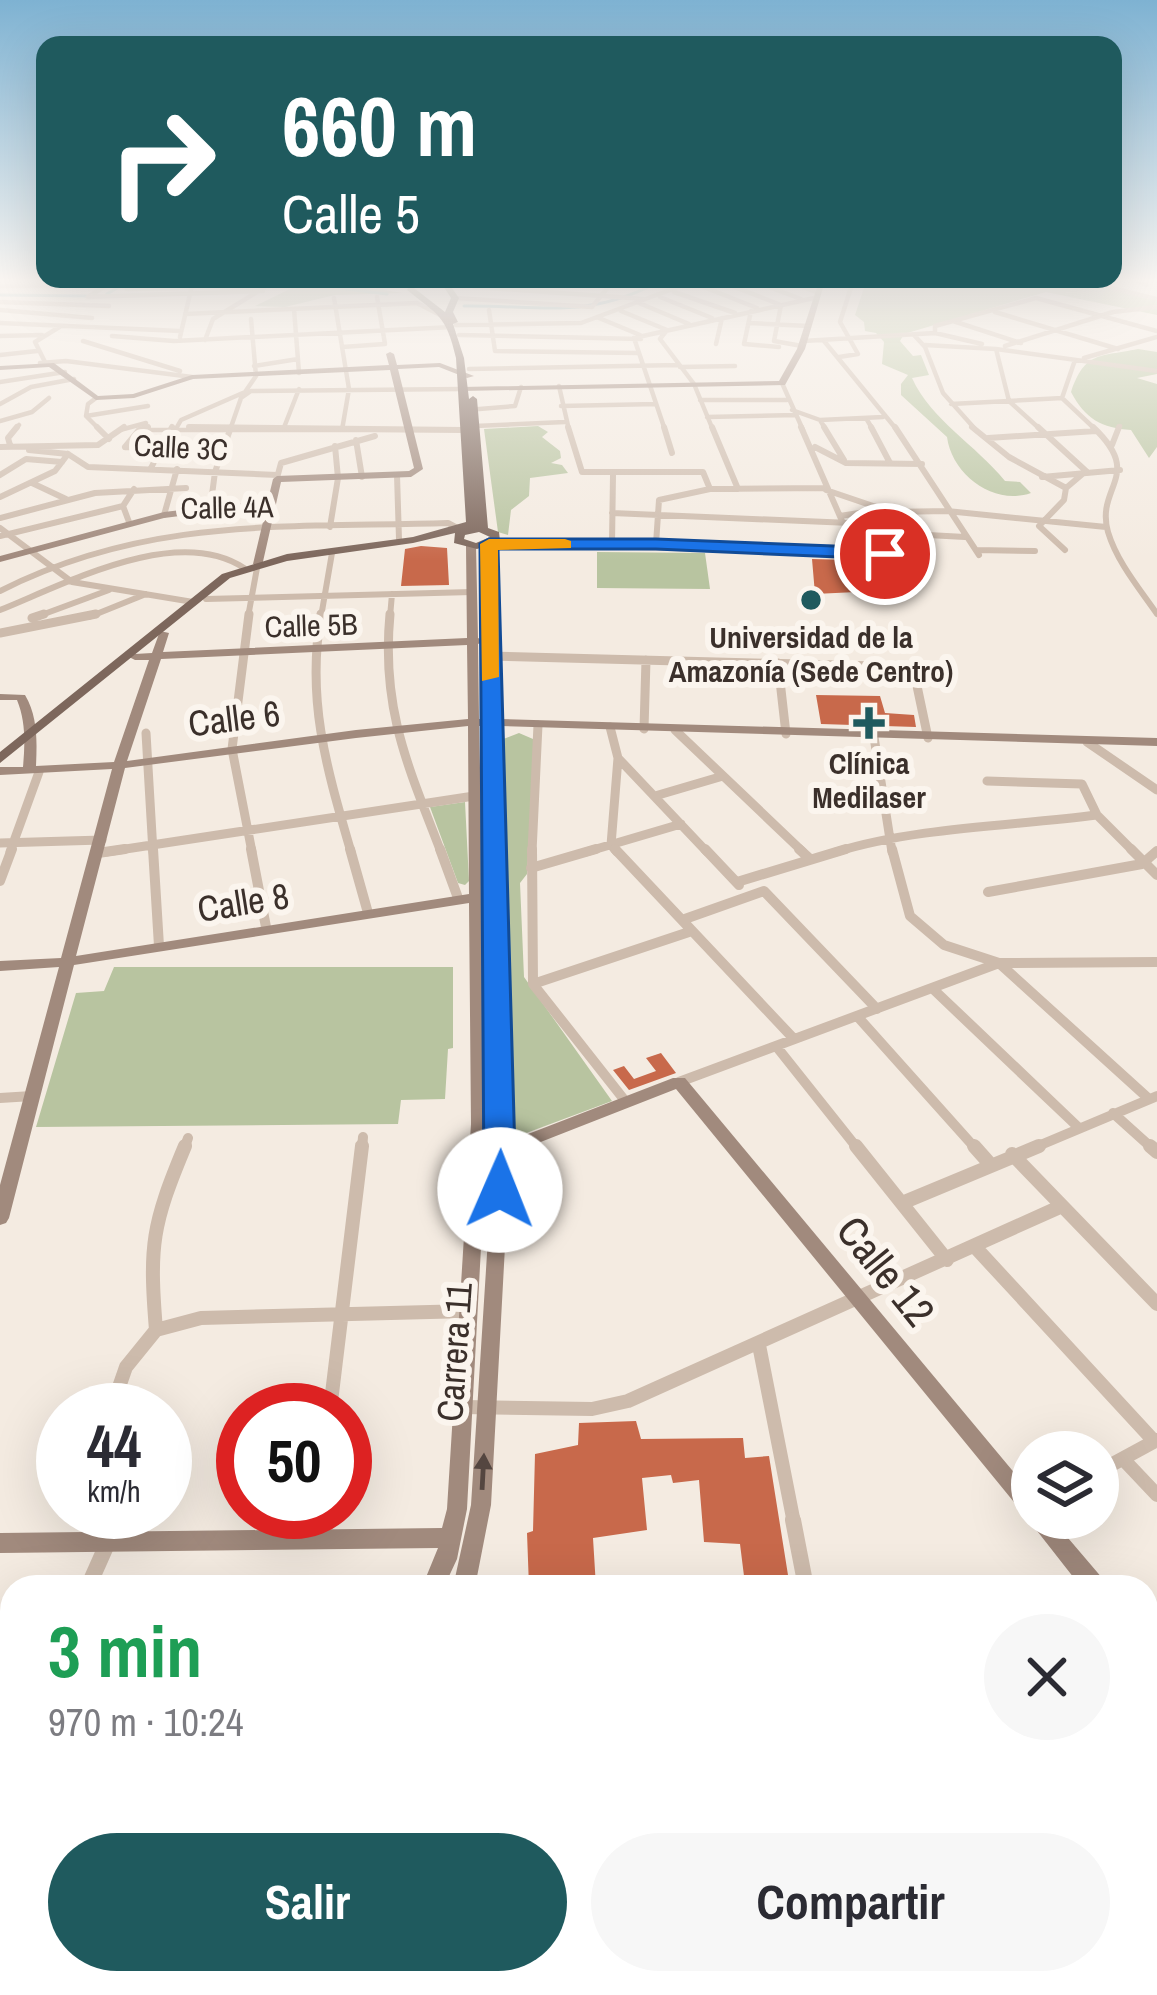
<!DOCTYPE html>
<html lang="es">
<meta charset="utf-8">
<style>
body{margin:0;font-family:"Archivo Narrow",sans-serif;background:#f7f7f7;color:#2b2b33;height:100vh;display:flex;flex-direction:column;font-size:45px;white-space:nowrap}
*{box-sizing:border-box;margin:0}
p{font-size:39px;color:#7c7c81}
.icon{flex:none;width:66px;height:66px;fill:none;stroke:currentColor;stroke-width:2;stroke-linecap:round;stroke-linejoin:round}
.map{position:relative;flex:1;overflow:hidden}
.details{position:absolute;left:0px;top:1575px;width:1158px;height:420px;display:flex;flex-direction:column;background:#fff;border-radius:36px 36px 0 0;box-shadow:0 12px 48px #0002}
.details>*{flex:none}
.banner{position:absolute;left:36px;top:36px;width:1086px;height:252px;border-radius:24px;box-shadow:0 12px 48px #0002;background:#1f5a5e;color:#fff;overflow:hidden}
.tools{position:absolute;left:1011px;top:1431px;display:grid;gap:24px}
.tools a{display:grid;place-items:center;width:108px;height:108px;border-radius:50%;background:#fff;box-shadow:0 12px 48px #0002;font-size:60px}
.speed{position:absolute;left:36px;top:1383px;display:flex;gap:24px;font-size:60px;font-weight:700;text-align:center}
.speed>*{display:grid;place-content:center;width:156px;height:156px;border-radius:50%;background:#fff;box-shadow:0 12px 48px #0002;line-height:1}
.speed small{font-size:30px;font-weight:400}
.speed .limit{border:18px solid #d22;background:#fff;color:#111}
.pin{position:absolute;display:grid;place-items:center;width:102px;height:102px;color:#fff;margin:-51px;border:6px solid #fff;border-radius:50%;box-shadow:0 3px 12px #0007}
.me{position:absolute;width:132px;margin:-66px;rotate:1deg;stroke-linejoin:round;filter:drop-shadow(0 0 9px #0008)}
.turn{display:flex;align-items:center;gap:42px;height:252px;padding:0 48px;font-size:54px}
.turn .icon{width:156px;height:156px;stroke-width:2.5}
.turn b{display:block;font-size:84px;line-height:102px}
.round{display:grid;place-items:center;flex:none;width:126px;height:126px;border-radius:63px;background:#f7f7f7}
.summary{display:flex;align-items:center;justify-content:space-between;height:204px;padding:0 48px}
h1{font-size:72px;font-weight:800;line-height:90px;color:#1e9e55}
.button{display:flex;gap:24px;margin-top:auto;padding:24px 48px}
.button a{flex:1;height:138px;border-radius:72px;background:#1f5a5e;color:#fff;font-size:48px;font-weight:800;line-height:138px;text-align:center}
.button a+a{background:#f7f7f7;color:#2b2b33}
.map>svg:first-child{display:block}
</style>
<div class="map">
<svg width="1157" height="1995" viewBox="0 0 1157 1995">
<rect width="100%" height="100%" fill="#f4ebe1"/>
<path fill="#b8c4a0" d="M321 281H364L355 286 403 293 335 295 285 307 255 306 292 288Z
M872 281H1077L1157 300V315L1046 292 904 334 900 341 913 356 921 355 929 375 912 378C931 420 976 445 1005 481L1020 482 1031 493C994 506 952 475 947 437L901 395V384L908 375 882 364 884 342 876 333 865 331 864 322 855 315 864 288Z
M1138 349 1157 352V374L1137 378 1157 384V447L1149 458 1131 430C1102 428 1085 419 1071 392 1085 351 1099 357 1138 349Z
M538 426 548 432 542 437 560 451 561 458 551 463 562 465 568 473 530 478 529 496 511 510 508 535 498 532 484 429Z
M597 552 705 553 710 589 597 588Z
M519 733 533 739 534 745 527 874 520 883 524 977 612 1101 513 1138 498 741Z
M465 802 469 881 465 885 458 883 430 807Z
M114 967H453V1048L448 1049 445 1099 401 1100 398 1124 36 1127 76 993 104 991Z"/>
<g fill="none" stroke-linecap="round" stroke-linejoin="round">
<path stroke="#7fb0b2" stroke-width="3" d="M352 281 339 288 387 294
M107 294 129 281
M0 295 90 296
M464 306C540 305 589 320 660 281"/>
</g>
<path fill="#c8694b" d="M421 546 447 548 449 585 401 586 405 549Z
M812 559 848 560 856 592 815 594Z
M816 695 880 696 885 713 914 715 916 727 821 724Z
M661 1053 676 1073 629 1090 613 1070 624 1066 634 1079 656 1071 646 1058Z
M636 1421 641 1439 743 1438 745 1458 769 1456 788 1575 744 1576 740 1544 704 1542 699 1480 673 1483 671 1475 642 1478 647 1530 593 1538 596 1587H529L527 1533 533 1531 535 1454 578 1445 579 1423Z"/>
<g fill="none" stroke-linecap="round" stroke-linejoin="round">
<path stroke="#cdbbac" stroke-width="4.5" d="M113 281 88 297 263 291
M479 281 475 287 644 299
M553 281 611 285
M719 281 781 305 774 341 802 346
M753 281 801 299
M787 281 816 292
M819 281 849 284
M1083 281 1157 299
M1137 281 1147 285
M691 282 757 308
M0 286 102 285
M378 288 403 285
M127 289 178 288
M674 292 735 313
M660 297 712 318
M334 298 349 389 342 430
M455 298 592 307 613 281
M0 302 109 306
M639 303 689 324
M294 309 299 373
M0 310 92 318
M489 310 495 351 638 353
M621 311 667 330 660 339 694 384 713 430
M751 311 744 344 779 347
M995 312 1118 349
M185 314 417 303 442 316
M599 318 640 335
M953 321 1021 343
M0 323 180 331
M749 323 809 326
M456 325 581 323 694 281
M935 333V326L1036 298 1157 331
M459 335 641 339
M914 335 925 347 943 393 976 430
M0 336 42 335
M112 336 174 341 452 327
M180 337 193 281
M205 340 213 319 275 281
M83 341 180 371
M803 341 935 333 982 344
M824 341 897 430
M716 344 722 318
M925 345 996 349 1157 371
M1005 346 1113 312 1157 307
M342 347 385 344 377 297
M996 349 1009 401 1041 430
M0 355 37 351
M839 357 858 354 840 322 853 281
M1084 358 1157 337
M1075 360 1062 398 1096 430
M45 362 35 342 61 326
M40 363 66 361 192 377
M254 366 298 359
M680 367 735 366
M469 369 678 365
M0 382 65 372
M782 383 803 430
M559 386 569 430
M96 398 88 404 86 416 100 430
M700 400H787
M0 404 31 387 74 379
M951 404 1062 398
M561 406 656 404
M467 410 515 406 521 387
M792 410 820 420 826 430
M86 416 148 406
M707 417 796 415
M866 418 873 430
M820 420 883 417
M0 421 32 412 49 398
M475 426 565 422
M177 427 181 420 245 392 256 376 251 319
M14 430 19 425
M120 430 146 423
M139 430H463
M230 430 241 398 251 391 462 389
M283 430 299 389
M665 430 634 338 814 298
M1118 430 1120 426"/>
<path stroke="#cdbbac" stroke-width="6" d="M97 427 109 439
M189 427 463 430
M568 427 582 472H703L710 489
M664 427 672 453
M712 427 738 489
M801 427 842 521
M824 427 844 460
M871 427 890 463
M895 427 979 555
M972 427 1009 457 1066 488
M1038 427 1086 471 1066 488 1064 500 1039 526 1065 550
M1093 427C1145 476 1095 486 1108 532 1117 562 1139 588 1157 614
M988 438 1096 431
M356 440 362 477
M10 445 8 438 17 427
M1112 445 1119 427
M0 447 98 445 124 427
M125 447 139 430 148 427
M125 447 187 450
M815 447 846 463 922 464
M29 450 68 454
M68 454 88 467 277 475
M151 468 172 427
M0 475 26 459 62 462
M397 475 399 539
M1042 477 1120 470
M277 478 281 463 375 436
M32 483 66 499
M826 490 891 512 947 511 1106 527
M0 497 55 471 68 454
M210 510 215 472 231 427
M612 513 874 524 891 520
M164 515 177 469
M840 516 865 512
M0 518 95 493 186 488
M129 522 123 506 134 489
M874 524 891 533 965 537
M330 527 338 478 335 446
M0 528 72 582 193 602
M0 536 123 506
M918 536 930 550
M491 543 885 554
M612 544 613 475
M656 544 659 500 710 489 826 488
M976 550 1035 551
M0 591C148 516 287 528 448 523L463 531
M206 599 472 592
M0 610C67 583 177 524 244 568
M36 617 109 590
M89 617 146 594
M248 617 257 568
M321 617 332 553
M390 617 392 594"/>
<path stroke="#cdbbac" stroke-width="9" d="M249 614 232 749 252 852
M321 614C306 701 327 769 351 852
M390 614C381 709 408 766 441 852
M32 618 44 614
M0 633 96 614
M488 656 913 667 928 738
M778 663 786 734
M610 727 618 758 611 845 617 852
M644 729 646 660
M675 730 803 852
M146 733 153 852
M874 737 892 852
M1087 742 1157 790
M618 758 707 852
M987 781 1082 784 1097 815 1134 852
M655 796 723 776
M0 843 102 840
M10 852 39 772
M106 852 474 796
M532 852 538 725
M586 852 681 824
M836 852C917 827 1012 826 1097 815"/>
<path stroke="#cdbbac" stroke-width="10" d="M153 849 159 946
M251 849 266 927
M350 849 368 913
M440 849 458 898
M532 849 533 984 626 1102
M615 849 794 1039
M705 849 739 885
M799 849 810 859
M892 849 910 916 944 945 999 963 1149 1099
M1131 849 1157 875
M98 853 125 849
M531 868 596 849
M0 881 12 849
M737 882 846 849
M988 892 1142 864 1157 851
M682 920 764 891 877 1009
M533 984 692 931
M932 988 1078 1127
M857 1016 976 1149
M776 1046 858 1149
M679 1082 999 963 1157 962
M0 1098 32 1096
M1113 1113 1153 1149
M184 1149 188 1138
M362 1149 363 1137
M1031 1149 1157 1096"/>
<path stroke="#cdbbac" stroke-width="14" d="M856 1146 947 1260
M974 1146 990 1164
M1150 1146 1157 1152
M1012 1154 1157 1304
M902 1203 1039 1146
M976 1248 1154 1441
M156 1330 201 1318 469 1311
M759 1345 794 1523
M463 1407 592 1409 628 1401 1062 1206
M111 1410 126 1367 156 1330C149 1245 152 1225 185 1146
M330 1410 362 1146
M1123 1459 1157 1495
M1098 1472 1157 1440
M108 1512V1523
M317 1523 318 1512"/>
<path stroke="#cdbbac" stroke-width="16" d="M793 1520 806 1587
M315 1540 317 1520
M88 1587 108 1542V1520
M0 1771 12 1752
M1146 1796 1157 1792"/>
<path fill="#a18a7d" fill-rule="evenodd" d="M819 281H825L805 349 785 385 462 391 458 389 462 387 779 381 797 349Z
M390 352 394 354 397 365 440 363 474 376 467 378 439 367 398 369 423 469 411 477 281 482 262 566 253 564 267 505 164 518 0 562V556L164 512 268 500 273 479 277 476 409 471 414 468 390 370 193 379 134 398 96 400 49 367 0 370V366L54 363 98 396 133 394 192 375 389 365 386 354Z
M489 541 494 544 499 719 1157 738V746L499 726 510 1141 673 1078H685L1032 1494V1518H1051L1103 1579 1106 1587H1081L1027 1518 676 1089 510 1154 491 1505 475 1587H453L471 1505 493 1160 488 1158 486 1154 467 1509 457 1559 444 1587H422L438 1548 0 1553V1533L442 1528 447 1509 471 1124 469 903 74 965 9 1218 6 1223 0 1225V1185L59 967 0 971V961L61 958 112 769 0 775V767H23C25 744 26 722 17 700H0V694L25 695C38 717 37 741 36 766L114 762 149 660H135L129 657 135 654 152 653 160 631 169 633 163 652 467 638 466 546 471 543 476 546 478 638 485 641 478 644 479 719H487L484 544ZM467 645 468 719 356 730 127 761 161 659ZM468 726 469 894 76 956 125 768 356 738ZM479 726H487L490 894 483 892ZM490 898 494 1147 486 1154 483 900Z
M1146 1639 1157 1645V1674L1146 1668Z
M0 1718 12 1723V1747L0 1742Z
M254 1983H280L275 1995H249Z"/>
<path fill="#7d675c" fill-rule="evenodd" d="M412 281H419L414 288 445 312 451 298 440 281H447L459 298 453 312 458 322 453 324 464 358 469 399 473 396 477 399 488 528 499 532 500 541 477 549 454 543 455 533 413 543 287 561 230 578 0 763V752L222 574 287 554 413 537 466 522 456 358C446 315 439 316 407 290ZM479 532 490 537 476 543 464 539 465 535Z"/>
</g>
<defs><path id="oneway-solid" d="M-6-.8H1V-3.2L6.5 0L1 3.2V.8H-6Z" transform="scale(3)"/></defs>
<use fill="#544640" href="#oneway-solid" transform="translate(483 1472) rotate(-87)"/>
<linearGradient id="sky" x2="0" y2="1"><stop stop-color="#7eb2d2"/><stop offset="0.5" stop-color="#faf6f2"/><stop offset="1" stop-color="#faf6f2" stop-opacity="0"/></linearGradient>
<rect width="1157" height="561" fill="url(#sky)"/>
<path fill="#1a73e8" stroke="#114b97" stroke-width="3" d="M656 539 885 548 894 554 885 559 656 549H498L516 1190 511 1199H489L484 1190 480 544 489 539Z"/>
<path fill="#f59e0b" d="M565 539 571 541V548L498 550 499 677 482 681 480 544 489 539Z"/>
<g fill="#1f5a5e" stroke="#fbf5ee" stroke-width="4.5">
<circle cx="811" cy="600" r="12"/>
<path d="M863 705h12v12h12v12h-12v12h-12v-12h-12v-12h12z"/>
</g>
<g text-anchor="middle" dominant-baseline="central" stroke-width="12" stroke-linejoin="round" paint-order="stroke">
<g font-size="30" fill="#3b302b" stroke="#fbf5ee">
<text transform="translate(181 447) rotate(3)">Calle 3C</text>
<text transform="translate(227 507) rotate(-1)">Calle 4A</text>
<text transform="translate(311 625) rotate(-2)">Calle 5B</text>
</g>
<g font-size="30" font-weight="bold" fill="#3b302b" stroke="#fbf5ee">
<text x="811" y="637">Universidad de la<tspan x="811" dy="34">Amazonía (Sede Centro)</tspan></text>
<text x="869" y="763">Clínica<tspan x="869" dy="34">Medilaser</tspan></text>
</g>
<g font-size="36" fill="#3b302b" stroke="#fbf5ee">
<text transform="translate(234 718) rotate(-7)">Calle 6</text>
<text transform="translate(243 902) rotate(-9)">Calle 8</text>
<text transform="translate(454 1352) rotate(-86)">Carrera 11</text>
</g>
<g font-size="42" fill="#3b302b" stroke="#fbf5ee">
<text transform="translate(886 1271) rotate(51)">Calle 12</text>
</g>
</g>
</svg>
<div class="tools">
<a><svg class="icon" aria-label="layers" viewBox="0 0 24 24"><path d="M12 4l9 5-9 5-9-5zM3 14l9 5 9-5"/></svg></a>
</div>
<div class="speed"><div>44<small>km/h</small></div><div class="limit">50</div></div>
<div class="pin" style="left:885px;top:554px;background:#d93025"><svg class="icon" aria-label="arrive" viewBox="0 0 24 24"><path d="M6 21V4h12l-3 4 3 4H6"/></svg></div>
<svg class="me" style="left:500px;top:1190px" viewBox="-20 -20 40 40"><circle r="19" fill="#fff"/><path d="M0-13L10 11 0 6-10 11z" fill="#1a73e8"/></svg>
<div class="banner">
<div class="turn"><svg class="icon" aria-label="right" viewBox="0 0 24 24"><path d="M7 20v-9h11M14 6l5 5-5 5"/></svg><div><b>660 m</b>Calle 5</div></div>
</div>
<section class="details">
<div class="summary"><div><h1>3 min</h1><p>970 m · 10:24</p></div><a class="round"><svg class="icon" aria-label="close" viewBox="0 0 24 24"><path d="M6 6l12 12M18 6L6 18"/></svg></a></div>
<div class="button"><a>Salir</a><a>Compartir</a></div>
</section>
</div>
